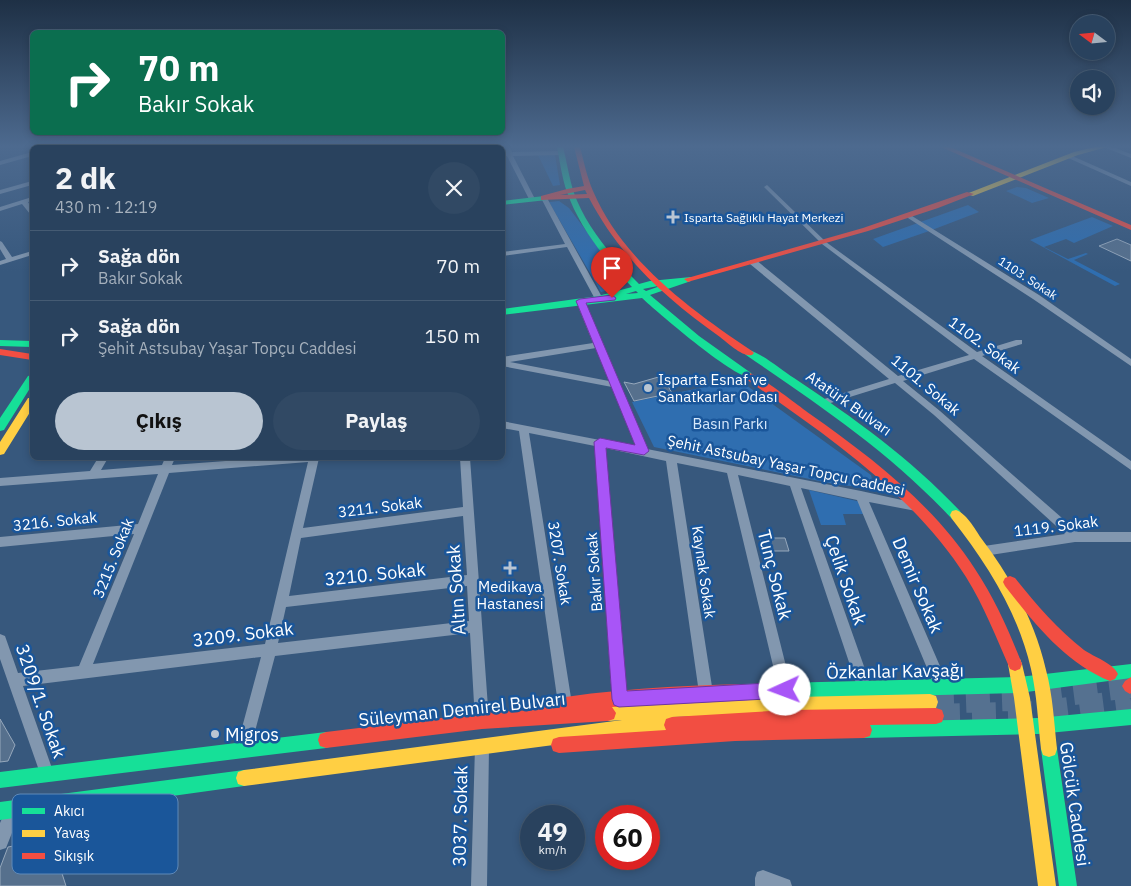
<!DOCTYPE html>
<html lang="tr">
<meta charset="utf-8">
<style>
body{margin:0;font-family:"IBM Plex Sans",sans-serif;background:#314964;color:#f1f3f6;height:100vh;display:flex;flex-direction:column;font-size:19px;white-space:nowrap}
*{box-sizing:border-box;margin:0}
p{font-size:16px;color:#a5b0bc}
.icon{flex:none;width:28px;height:28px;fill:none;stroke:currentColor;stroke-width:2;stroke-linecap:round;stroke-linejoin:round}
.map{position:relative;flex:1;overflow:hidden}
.sheet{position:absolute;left:30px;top:145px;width:475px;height:315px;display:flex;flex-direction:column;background:#29425e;border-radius:8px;box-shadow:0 2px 8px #0003,0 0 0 1px #455b73}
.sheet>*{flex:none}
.banner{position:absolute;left:30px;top:30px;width:475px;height:105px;border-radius:8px;box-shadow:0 2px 8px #0003,0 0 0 1px #455b73;background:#0b6e4f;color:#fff;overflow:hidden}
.needle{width:32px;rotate:286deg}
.controls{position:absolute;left:1070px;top:15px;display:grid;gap:10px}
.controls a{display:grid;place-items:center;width:45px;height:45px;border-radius:50%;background:#29425e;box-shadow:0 2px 8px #0003,0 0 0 1px #455b73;font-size:25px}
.speed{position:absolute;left:520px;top:805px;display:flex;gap:10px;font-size:25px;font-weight:700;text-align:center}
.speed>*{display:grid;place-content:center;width:65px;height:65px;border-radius:50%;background:#29425e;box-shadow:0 2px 8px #0003,0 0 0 1px #455b73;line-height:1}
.speed small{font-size:12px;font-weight:400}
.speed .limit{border:8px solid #d22;background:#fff;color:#111}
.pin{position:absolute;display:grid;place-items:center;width:42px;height:42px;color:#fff;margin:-51px -21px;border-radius:50% 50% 50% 0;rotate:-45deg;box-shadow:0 0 5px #0007}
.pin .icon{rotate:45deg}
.me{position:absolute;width:55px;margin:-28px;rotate:268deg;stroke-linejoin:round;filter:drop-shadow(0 0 4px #0008)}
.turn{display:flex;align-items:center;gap:18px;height:105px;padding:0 25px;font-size:22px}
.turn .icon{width:65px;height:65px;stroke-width:2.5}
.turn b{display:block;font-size:35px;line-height:42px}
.round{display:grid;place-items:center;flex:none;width:52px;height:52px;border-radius:26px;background:#314964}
.headline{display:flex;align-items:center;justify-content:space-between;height:85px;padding:0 25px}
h1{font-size:30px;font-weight:800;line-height:38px}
.action{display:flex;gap:10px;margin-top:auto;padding:10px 25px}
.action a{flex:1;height:58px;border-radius:30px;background:#b9c5d2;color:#111;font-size:20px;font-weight:800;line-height:58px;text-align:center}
.action a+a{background:#314964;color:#f1f3f6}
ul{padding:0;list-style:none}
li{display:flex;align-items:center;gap:15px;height:70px;padding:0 25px;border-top:1px solid #455b73}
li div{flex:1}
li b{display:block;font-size:19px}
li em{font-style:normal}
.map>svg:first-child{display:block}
</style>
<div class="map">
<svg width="1131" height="886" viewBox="0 0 1131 886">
<rect width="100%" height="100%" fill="#37587d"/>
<path fill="#2f6eb0" d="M538 155H555L560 185 553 186Z
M1017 187 1026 188 1049 198 1032 203 1006 191Z
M559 201 569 208 625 282 623 287 601 292 549 202Z
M968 205 979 212 932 230 883 247 873 239Z
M1092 217 1113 226 1074 243 1066 239 1044 247 1068 259 1086 253 1088 254 1074 260 1120 284 1115 286 1030 240Z
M739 380 871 475 872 479C861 489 848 486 834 484L654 447 632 402Z
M809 490 861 502 866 514H843L846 525H821Z"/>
<path fill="#56708d" stroke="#96a8bc" d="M1117 239 1131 245V261L1099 246Z
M662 376 672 393 634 401 624 382 634 384Z
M760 538H785L789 551H764Z
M0 719 15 745 8 761 0 762Z
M51 839 66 886H0V868L8 847Z"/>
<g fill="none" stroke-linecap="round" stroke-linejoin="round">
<path stroke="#557190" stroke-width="24" stroke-dasharray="24 12" stroke-linecap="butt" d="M930 702 1036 698 1130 686
M936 716 1039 713 1131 701"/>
<path fill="#8297af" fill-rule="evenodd" d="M39 147H45V148H39Z
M113 147H127L113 148Z
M241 147H247V148H241Z
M308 147H314V148H308Z
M367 147H373V148H367Z
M430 147H436V148H430Z
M506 147H510L512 152 561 151 564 153 561 155 513 156 535 199 534 200 529 199 507 156H502V152H506Z
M1104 147H1112L1131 154V158Z
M32 152V156L0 165V161Z
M1066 155H1070L1131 182V186L1066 157Z
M32 181V185L0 194V190Z
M767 185 826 242 977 352 1016 340H1022V344L982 356 1131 461V470L974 359 903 381 940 411 1078 532H1131V542H1075L984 556 980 554 978 551 980 548 984 546 1065 534 934 415 895 383 824 405 821 404 819 402 821 400 889 379 750 264V260H756L898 376 969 355 822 244 765 188 764 187Z
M544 196 547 198 603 299 602 301H599L595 299 567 247 502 256V252L565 244 541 198Z
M32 197V201L28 202 32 209V215L30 214 22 204 0 211V207Z
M908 216H912L1039 295 1131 359V366L1033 299 908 218Z
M0 241 2 242 12 257 32 251V255L0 265V261L6 259 0 249Z
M577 299H580L584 301 647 449 861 491 920 504 921 507 920 510 916 511 869 502 949 687 947 692 942 694 937 692 857 500 801 488 872 689 870 694 865 696 860 694 858 689 790 486 738 475 792 690 790 695 785 697 780 695 727 473 677 463 713 693 711 698 706 700 701 698 699 693 666 461 605 448 626 699 624 704 619 706 614 704 612 699 595 446 529 433 572 704 570 709 565 711 560 709 558 704 519 431 502 428V421L636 447 612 387 502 366V357L593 343 576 301ZM596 348 609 381 510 362Z
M98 458H108L101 470 162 465 165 458H175L172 465 266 458H319L303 528 463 507 460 458H470L489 721 487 726 482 728 477 726 475 721 470 633 275 656 250 750 248 755 243 757 238 755 236 750 261 657 23 686 54 774 52 779 47 781 42 779 0 659V634L5 636 18 673 79 666 134 534 0 547V537L138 524 158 474 0 486V478L90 471ZM308 462 265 644 93 664 169 473ZM463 516 467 575 289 596 301 538ZM467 586 469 621 278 643 286 607Z
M482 740 487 742 489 747 487 886H471L475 747 477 742Z
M13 802 18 805 21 810 6 848 0 850V823L8 805Z
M763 870 790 880 792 886H755V878L757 872Z"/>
<path fill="#16e098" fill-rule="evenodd" d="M557 147H563C567 162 569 178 574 193 586 227 614 259 639 284L650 281 691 277V281L650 295 699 336 751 373 752 375 751 377C737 381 656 311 642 298L502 315V309L598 296 632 287C606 261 579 227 567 192 562 178 560 162 557 147ZM663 285 646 291 643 289ZM636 291 638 293 626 294Z
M544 196 548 198 547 200 502 205V201Z
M0 340 32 341V347L0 346Z
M749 350C763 354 781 370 794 378 854 418 911 459 960 511L962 515 960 519 956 520 952 519C891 453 819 405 746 355L744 353Z
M32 375V385L4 430 0 431V418L28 376Z
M1131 664V678L1019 693 744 700 739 697 736 692 739 687 744 684 1019 677Z
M1131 709V725L1038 734 864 738 858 736 856 730 858 724 864 722 1038 718Z
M326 732 332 734 334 740 332 746 326 748 0 788V772Z
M1049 741 1055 743 1057 749 1077 886H1059L1041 749 1043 743Z
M244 770 250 772 252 778 250 784 244 786 0 820V802Z"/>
<path fill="#ffcf43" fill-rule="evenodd" d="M1095 147H1107L1078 155 973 196 966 194 1074 152Z
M28 398H32V409L4 454 0 455V442Z
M956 510C966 513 975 529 981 538 1011 577 1035 622 1046 670 1053 696 1054 723 1057 749L1055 755 1049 757 1043 755 1041 749C1038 722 1037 695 1031 669 1018 612 987 564 952 519L950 515 952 511Z
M1015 657 1020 659 1022 664 1030 698 1056 886H1038L1014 698 1008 664 1010 659Z
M930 694 936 696 938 702 936 708 930 710 672 717 678 719 680 725 678 731 672 733 622 736 244 786 238 784 236 778 238 772 244 770 622 720 608 721 602 719 600 713 602 707 608 705 709 699Z"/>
<path fill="#f24e42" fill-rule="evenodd" d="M574 147H580C584 162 587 177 593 191 623 261 691 310 752 351L754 353 752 355C742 357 728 343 720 337 666 299 620 257 589 198L541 200V196L567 189 584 186ZM585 190 587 194 560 195Z
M941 147H950L1131 225V230Z
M967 192 974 194 938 208 868 231 691 281 688 282 684 279 863 228Z
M0 349 32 354V360L0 355Z
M747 372C761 376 796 404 810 414 871 457 934 505 975 569 995 599 1009 631 1022 664L1020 669 1015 671 1010 669C996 637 984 606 966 577 912 492 824 434 743 377L742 375 743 373Z
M1010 576 1015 578C1036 604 1057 629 1084 650 1094 657 1113 663 1118 674L1115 679 1110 681C1065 663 1034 623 1005 586L1003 582 1005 578Z
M1131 677V693L1130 694 1125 691 1122 686 1125 681Z
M744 684 749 687 752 692 749 697 744 700 612 707 616 713 614 719 608 721 482 729 326 748 320 746 318 740 320 734 326 732 482 713 533 710 534 703 540 701C608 689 676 686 744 684Z
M936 708 942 710 944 716 942 722 936 724 870 725 872 730 870 736 864 738 735 741 559 753 553 751 551 745 553 739 559 737 666 730 664 725 666 719 672 717 788 710Z"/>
</g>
<linearGradient id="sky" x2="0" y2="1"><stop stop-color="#1e3045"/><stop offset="0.54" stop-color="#4d6a8f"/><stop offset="1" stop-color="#4d6a8f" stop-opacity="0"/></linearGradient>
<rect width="1131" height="271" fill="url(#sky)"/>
<path fill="#a855f7" stroke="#6d37a1" d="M612 295 616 298 615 300 586 303 649 451 644 455 606 448 627 691 785 682 790 685 793 690 790 695 785 698 619 707 614 705 612 699 594 442 600 438 635 445 576 301 580 299Z"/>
<g fill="#b9c5d2" stroke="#1a569a" stroke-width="2">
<path d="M670.5 209.5h5v5h5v5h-5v5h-5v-5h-5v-5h5z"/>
<circle cx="648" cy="388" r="5"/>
<path d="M507.5 560.5h5v5h5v5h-5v5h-5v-5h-5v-5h5z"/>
<circle cx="215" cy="734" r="5"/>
</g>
<g text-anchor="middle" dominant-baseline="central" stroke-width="5" stroke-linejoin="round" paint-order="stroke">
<g font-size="12" fill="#fff" stroke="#1a569a" text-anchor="start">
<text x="684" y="217">Isparta Sağlıklı Hayat Merkezi</text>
</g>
<g font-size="12" fill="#fff" stroke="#1a569a">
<text transform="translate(1028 278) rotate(33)">1103. Sokak</text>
</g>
<g font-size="15" fill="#fff" stroke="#1a569a">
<text transform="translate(985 345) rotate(36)">1102. Sokak</text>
<text transform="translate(926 385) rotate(40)">1101. Sokak</text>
<text transform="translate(849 403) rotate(35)">Atatürk Bulvarı</text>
<text transform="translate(786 465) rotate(12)">Şehit Astsubay Yaşar Topçu Caddesi</text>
<text transform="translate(380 507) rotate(-7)">3211. Sokak</text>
<text transform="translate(55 521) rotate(-6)">3216. Sokak</text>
<text transform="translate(1056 526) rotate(-7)">1119. Sokak</text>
<text transform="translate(113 558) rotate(-68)">3215. Sokak</text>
<text transform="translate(560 563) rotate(81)">3207. Sokak</text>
<text transform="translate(594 572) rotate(-94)">Bakır Sokak</text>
<text transform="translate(704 572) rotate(82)">Kaynak Sokak</text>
</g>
<g font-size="15" fill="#fff" stroke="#1a569a" text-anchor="start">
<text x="658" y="379">Isparta Esnaf ve<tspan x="658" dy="17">Sanatkarlar Odası</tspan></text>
<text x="510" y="586" text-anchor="middle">Medikaya<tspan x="510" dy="17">Hastanesi</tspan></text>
</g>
<g font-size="15" fill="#d7e9fc" stroke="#1a569a">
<text x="730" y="423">Basın Parkı</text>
</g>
<g font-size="18" fill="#fff" stroke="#1a569a">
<text transform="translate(375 574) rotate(-6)">3210. Sokak</text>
<text transform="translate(775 575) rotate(76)">Tunç Sokak</text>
<text transform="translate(846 580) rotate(71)">Çelik Sokak</text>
<text transform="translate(918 585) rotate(67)">Demir Sokak</text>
<text transform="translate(456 590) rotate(-94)">Altın Sokak</text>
<text transform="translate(243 634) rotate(-7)">3209. Sokak</text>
<text transform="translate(895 671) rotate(-1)">Özkanlar Kavşağı</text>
<text transform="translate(41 701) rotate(71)">3209/1. Sokak</text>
<text transform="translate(462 709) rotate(-6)">Süleyman Demirel Bulvarı</text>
<text transform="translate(1075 804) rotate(82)">Gölcük Caddesi</text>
<text transform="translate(460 816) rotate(-89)">3037. Sokak</text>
</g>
<g font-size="18" fill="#fff" stroke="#1a569a" text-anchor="start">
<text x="225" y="734">Migros</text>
</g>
</g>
<rect x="12" y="794" width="166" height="80" rx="8" fill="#1a569a" stroke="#5f89b8" stroke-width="1"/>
<rect x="22" y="808" width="23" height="6" fill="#16e098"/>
<rect x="22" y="830" width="23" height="7" fill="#ffcf43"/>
<rect x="22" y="853" width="23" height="6" fill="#f24e42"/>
<g font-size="14" fill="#fff">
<text x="54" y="816">Akıcı</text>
<text x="54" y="838">Yavaş</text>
<text x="54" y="861">Sıkışık</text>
</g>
</svg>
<div class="controls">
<a><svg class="needle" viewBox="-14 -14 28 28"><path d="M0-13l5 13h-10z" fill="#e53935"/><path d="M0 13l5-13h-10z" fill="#a5b0bc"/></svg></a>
<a><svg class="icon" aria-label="sound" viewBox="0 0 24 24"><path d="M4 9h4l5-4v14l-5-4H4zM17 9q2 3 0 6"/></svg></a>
</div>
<div class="speed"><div>49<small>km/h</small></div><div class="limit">60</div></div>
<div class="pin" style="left:612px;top:298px;background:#d93025"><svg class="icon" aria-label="arrive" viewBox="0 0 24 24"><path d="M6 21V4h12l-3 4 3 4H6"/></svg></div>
<svg class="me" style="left:785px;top:690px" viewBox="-20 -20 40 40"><circle r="19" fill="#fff"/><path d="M0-13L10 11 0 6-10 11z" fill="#a855f7"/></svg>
<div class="banner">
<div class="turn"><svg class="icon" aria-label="right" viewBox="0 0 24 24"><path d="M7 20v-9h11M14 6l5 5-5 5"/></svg><div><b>70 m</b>Bakır Sokak</div></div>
</div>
<section class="sheet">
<div class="headline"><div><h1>2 dk</h1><p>430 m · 12:19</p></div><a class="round"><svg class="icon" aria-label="close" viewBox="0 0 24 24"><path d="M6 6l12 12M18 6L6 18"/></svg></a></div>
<ul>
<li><svg class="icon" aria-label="right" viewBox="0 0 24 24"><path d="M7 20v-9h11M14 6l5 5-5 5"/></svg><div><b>Sağa dön</b><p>Bakır Sokak</p></div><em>70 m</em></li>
<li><svg class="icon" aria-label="right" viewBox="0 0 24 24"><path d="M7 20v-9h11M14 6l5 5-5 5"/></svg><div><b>Sağa dön</b><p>Şehit Astsubay Yaşar Topçu Caddesi</p></div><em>150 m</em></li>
</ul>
<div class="action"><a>Çıkış</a><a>Paylaş</a></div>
</section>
</div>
